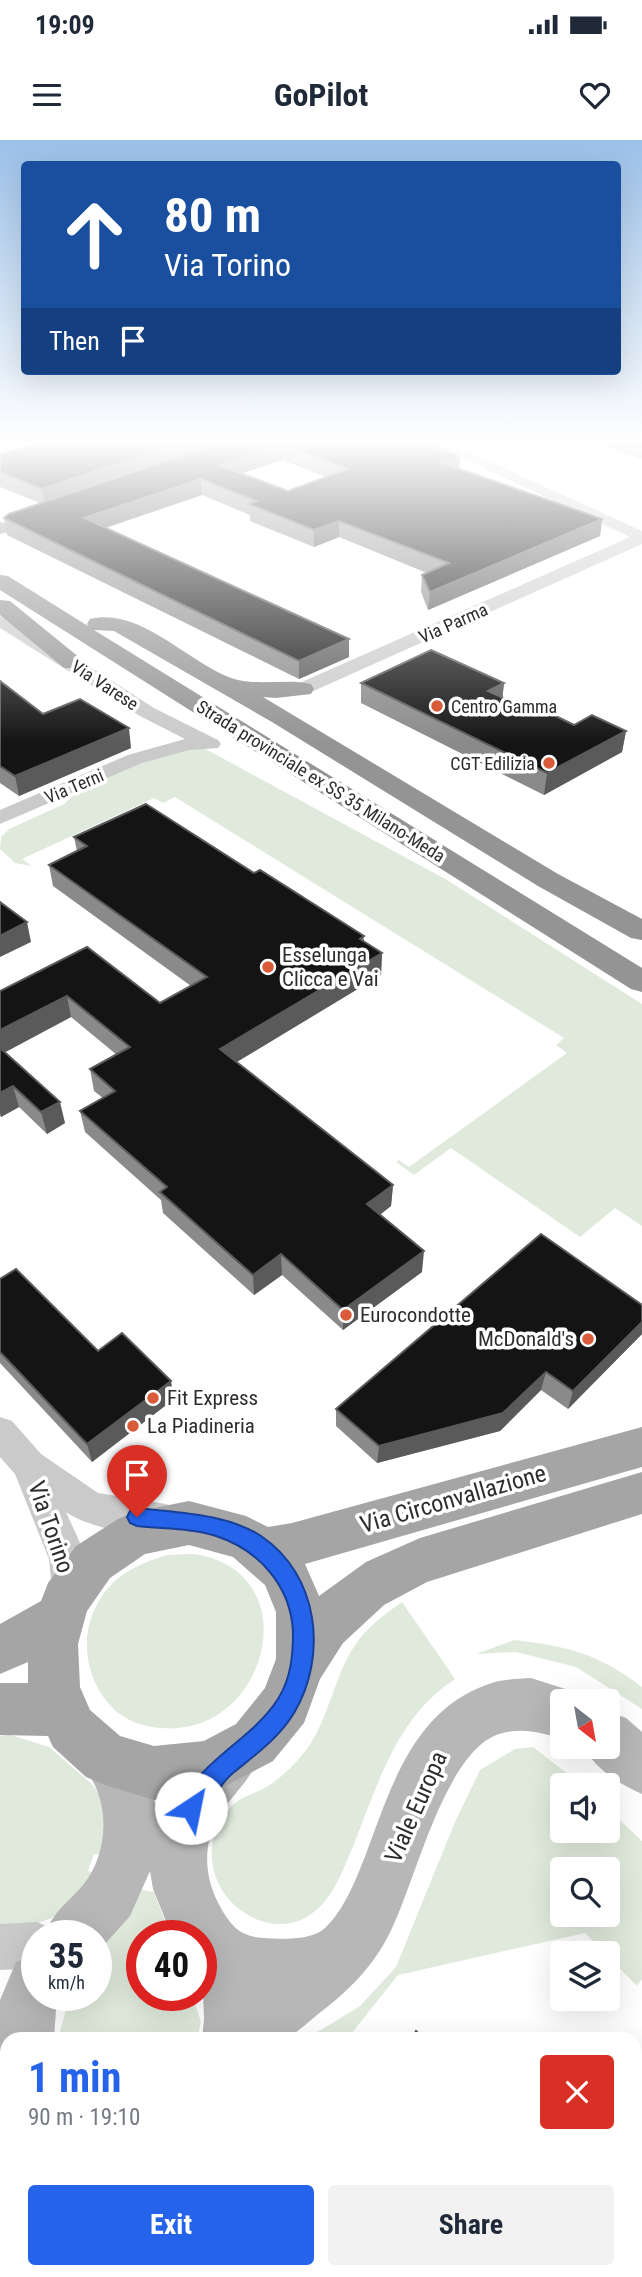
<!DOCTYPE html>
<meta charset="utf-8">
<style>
body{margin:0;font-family:"Roboto Condensed",sans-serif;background:#f2f2f3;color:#1f2937;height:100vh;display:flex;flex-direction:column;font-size:26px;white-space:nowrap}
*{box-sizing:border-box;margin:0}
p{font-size:23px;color:#747a83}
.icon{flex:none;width:38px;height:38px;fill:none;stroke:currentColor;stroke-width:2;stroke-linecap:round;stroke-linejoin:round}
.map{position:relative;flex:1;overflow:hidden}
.details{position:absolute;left:0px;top:1892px;width:642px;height:247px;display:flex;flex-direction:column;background:#fff;border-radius:21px 21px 0 0;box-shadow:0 7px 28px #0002}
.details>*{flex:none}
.guide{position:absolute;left:21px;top:21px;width:600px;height:214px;border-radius:7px;box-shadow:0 7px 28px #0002;background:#1a4fa0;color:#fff;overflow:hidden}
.needle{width:46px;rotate:149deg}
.controls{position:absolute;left:550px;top:1549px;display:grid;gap:14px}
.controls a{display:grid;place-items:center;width:70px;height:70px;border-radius:7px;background:#fff;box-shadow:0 7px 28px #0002;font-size:35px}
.speed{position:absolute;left:21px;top:1780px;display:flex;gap:14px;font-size:35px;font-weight:700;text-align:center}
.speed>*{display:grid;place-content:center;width:91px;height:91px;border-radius:50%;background:#fff;box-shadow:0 7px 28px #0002;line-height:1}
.speed small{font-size:18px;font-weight:400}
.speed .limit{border:10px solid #d22;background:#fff;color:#111}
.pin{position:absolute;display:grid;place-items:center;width:60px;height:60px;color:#fff;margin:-72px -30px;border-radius:50% 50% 50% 0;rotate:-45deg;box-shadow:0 0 7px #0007}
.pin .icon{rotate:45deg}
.me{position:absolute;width:77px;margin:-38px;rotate:34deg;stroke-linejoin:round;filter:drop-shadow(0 0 5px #0008)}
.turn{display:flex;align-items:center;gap:24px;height:147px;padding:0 28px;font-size:32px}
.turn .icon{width:91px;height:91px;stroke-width:2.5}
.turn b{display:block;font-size:49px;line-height:60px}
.then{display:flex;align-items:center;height:66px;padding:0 28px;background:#0003;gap:14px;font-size:26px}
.round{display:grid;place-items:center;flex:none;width:74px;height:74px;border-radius:7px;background:#f2f2f3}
.summary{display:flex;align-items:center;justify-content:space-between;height:119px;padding:0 28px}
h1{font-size:42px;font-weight:700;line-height:52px;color:#2563eb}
.cta{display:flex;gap:14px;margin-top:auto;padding:14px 28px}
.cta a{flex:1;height:80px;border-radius:7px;background:#2563eb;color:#fff;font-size:28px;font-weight:700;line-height:80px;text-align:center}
.cta a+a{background:#f2f2f3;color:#1f2937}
.status{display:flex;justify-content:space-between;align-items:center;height:49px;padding:0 35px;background:#fff;direction:ltr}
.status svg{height:19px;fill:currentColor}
header{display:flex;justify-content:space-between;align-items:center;height:91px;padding:0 28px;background:#fff;font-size:32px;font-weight:700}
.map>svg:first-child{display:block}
</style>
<div class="status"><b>19:09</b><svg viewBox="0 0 49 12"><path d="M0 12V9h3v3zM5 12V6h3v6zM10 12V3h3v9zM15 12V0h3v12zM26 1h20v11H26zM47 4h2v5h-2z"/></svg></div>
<header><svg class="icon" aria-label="menu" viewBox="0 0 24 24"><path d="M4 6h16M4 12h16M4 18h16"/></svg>GoPilot<svg class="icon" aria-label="heart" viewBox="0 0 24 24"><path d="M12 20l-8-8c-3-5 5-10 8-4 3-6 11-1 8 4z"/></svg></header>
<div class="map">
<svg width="642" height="2137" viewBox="0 0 642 2137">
<rect width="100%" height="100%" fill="#fff"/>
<path fill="#dfeadc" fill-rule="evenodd" d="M200 606 447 740 642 864V1086L615 1068 580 1097 451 1008 414 1035 396 1022 399 1020 409 1027 567 913 556 905 564 898 175 657 163 663 154 658 22 719 32 726 15 723 0 709 1 697 9 689 64 664 82 648 156 617Z
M168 1415C179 1415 190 1413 200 1415 309 1437 266 1598 161 1588 146 1587 129 1582 117 1572 78 1537 76 1476 116 1440 132 1427 149 1420 168 1415Z
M402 1462 455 1539C396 1577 377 1647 352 1709 341 1734 332 1763 305 1778 286 1788 262 1785 245 1773 228 1762 217 1747 213 1727 208 1705 217 1678 234 1664 245 1655 260 1652 271 1644 286 1634 299 1620 309 1606 330 1575 334 1536 355 1505 367 1487 385 1474 402 1462Z
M514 1500C568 1506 599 1514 642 1547V1569L576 1527 516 1512 476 1514Z
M8 1594 49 1607 93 1645 113 1677 114 1716 94 1714 88 1731 105 1735C75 1766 45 1791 0 1787V1596Z
M533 1607 582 1645H562V1690H607V1668L642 1701V1839L637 1846 585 1793 398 1835 347 1899H298L321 1890 360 1866 396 1827 455 1682 480 1630 515 1609ZM562 1729H607V1774H562Z
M138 1749 154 1752 170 1795 142 1796V1855H192L201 1882 197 1899H58L70 1855H96V1814Z
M0 2020 7 2028V2132H90L92 2137H0Z"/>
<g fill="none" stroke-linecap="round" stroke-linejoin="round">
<path fill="#cacaca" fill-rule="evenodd" d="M431 303H449L642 391V404L309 553H295L293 549 295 545 630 397Z
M0 476 78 519 154 568 218 600 221 604 218 608 189 610 142 623 0 684V670L128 615 185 599 140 576 0 488Z
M0 1277 12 1281 41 1314 98 1353 166 1364 179 1369 184 1381 179 1393C154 1402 88 1388 66 1372 78 1400 98 1431 84 1462L71 1467 58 1462 52 1449 49 1419 15 1334 0 1317Z
M37 1782 53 1789 56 1796H37V1828L0 1830V1784Z"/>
<path fill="#b7b7b7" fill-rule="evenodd" d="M531 1538 581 1554 583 1561H562V1599C541 1592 521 1587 499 1594 446 1611 416 1738 393 1786 377 1822 352 1848 322 1871 311 1879 295 1896 283 1899 260 1903 226 1899 202 1899L204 1879 201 1796H172L153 1749 150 1731 130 1776 96 1814V1796H44C55 1769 65 1766 83 1745 103 1721 109 1682 98 1653 94 1641 86 1631 81 1619L89 1600 108 1592C114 1595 123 1597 128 1601 145 1619 156 1660 158 1684 174 1646 192 1608 232 1591L251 1599 259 1618C250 1640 236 1651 223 1670 201 1701 203 1738 222 1770 233 1788 241 1796 263 1798 280 1799 311 1801 325 1788 345 1769 356 1739 366 1714 391 1647 414 1569 489 1544 502 1539 517 1539 531 1538Z
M607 1571 626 1578 642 1592V1654C621 1645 593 1628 584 1606H607Z
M37 1813V1855H62L56 1870 54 1899H7V1923L0 1917V1860L16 1822Z
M114 2132H183L185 2137H116Z"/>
<path fill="#a5a5a5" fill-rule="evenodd" d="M642 1287V1327L305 1424 319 1456 366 1422 420 1398 642 1332V1374L427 1442 384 1465 343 1503 320 1539 304 1583 273 1621 210 1654 154 1660 105 1645 86 1637 53 1607 48 1596 0 1595V1543H28V1522L0 1534V1484L41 1461 48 1443 76 1406 118 1379 134 1372 189 1361 246 1376 268 1387 292 1383ZM189 1405 233 1417 265 1445 276 1472V1519L265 1548 236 1584 204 1601 154 1606 120 1596 90 1570 80 1547 78 1504 87 1471 110 1438 145 1414Z"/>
<path fill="#949494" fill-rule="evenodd" d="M0 382 8 384 11 388 8 392 0 394Z
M0 435 8 436 88 486 87 484 90 479C140 467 186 521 231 538 255 547 286 538 311 544L314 549 311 554 276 558 263 557 558 734 642 779V800L631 798 538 746 272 582 114 491 94 490 642 828V852L631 849 0 450Z
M0 460 10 461 80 518 84 523 80 528H64L0 475Z"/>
</g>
<path fill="#8a8a8a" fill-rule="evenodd" d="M36 303H426L459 329 602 379 600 396 428 470 421 452 422 435 427 433 339 397 314 407 250 381V375L202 355 106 388 349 517 299 539 7 395 4 378 40 363 0 347V314ZM282 320 326 337 288 351 242 333Z
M594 303H642V319Z
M0 541 43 574 131 608 19 656 0 643Z
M361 543H504L502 558 544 576 574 585 626 591 622 612 544 655 361 563Z
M74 697 254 733 364 796V802L382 813 381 835 236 922 393 1045 391 1066 380 1075 422 1132 343 1190 282 1135 254 1155 163 1073 161 1060 85 992 80 971 103 958 94 951 90 929 117 915 71 877 5 912 65 983 47 994 19 967 1 977 0 975V851L160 863 191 846 53 746 49 725 77 711Z
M0 1139 98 1211 174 1259 92 1322 0 1223Z
M642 1165V1194L568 1269 541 1250 500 1291 377 1323 336 1286V1269Z
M642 1918V1935L635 1928Z"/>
<path fill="#5a5a5a" d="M180 303H227L45 365 42 349Z
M282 304V320L220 341 219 325Z
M460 316 459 331 440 322Z
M201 339 202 355 86 394 84 378Z
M602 379 600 396 428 470 430 452Z
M339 381V397L314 407V390Z
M349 499V517L299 539V521Z
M504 543 502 563 488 551Z
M129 588 131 608 19 656 15 636Z
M626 591 622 612 544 655 547 633Z
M27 782 31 802 0 817V796Z
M382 813 381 835 222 931 220 909Z
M67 856 71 877 0 915V890Z
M13 946 19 967 1 977 0 972V953Z
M60 962 65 983 47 994 41 972Z
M393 1045 391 1066 366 1085 367 1064Z
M424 1111 422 1132 343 1190V1170Z
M281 1114 282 1135 254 1155 253 1135Z
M642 1182V1194L568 1269 573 1251Z
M546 1232 541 1250 500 1291 377 1323 379 1306Z
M171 1241 174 1259 92 1322 87 1304Z"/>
<path fill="#141414" stroke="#5a5a5a" stroke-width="2" fill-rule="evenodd" d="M36 303H180L42 349 0 332V314Z
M219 303H426L460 316 440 322 602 379 430 452 422 435 449 423 339 381 314 390 249 364 257 361 201 339 84 378 349 499 299 521 4 378 9 374ZM282 304 348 329 288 351 219 325Z
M431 510 504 543 488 551 544 576 550 573 574 585 592 575 626 591 547 633 361 543Z
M0 541 43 574 80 559 129 588 15 636 0 626Z
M146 664 254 733 260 730 364 796 360 799 382 813 220 909 393 1045 367 1064 424 1111 343 1170 281 1114 253 1135 160 1052 167 1047 80 971 115 951 90 929 130 907 67 856 0 890V851L87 807 160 863 207 837 49 725 87 706 74 697Z
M0 762 27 782 0 796Z
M0 908 60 962 41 972 13 946 0 953Z
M541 1094 642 1165V1182L573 1251 546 1232 503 1273 379 1306 336 1269Z
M16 1129 98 1211 122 1193 171 1241 87 1304 0 1212V1139Z
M416 1891 424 1899H411Z
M258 2132H310L306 2137H263Z
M457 2132H553L547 2137H454L458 2133Z"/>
<linearGradient id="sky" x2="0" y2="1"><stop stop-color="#9bc0e8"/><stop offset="0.5" stop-color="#fff"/><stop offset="1" stop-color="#fff" stop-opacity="0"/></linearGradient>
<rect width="642" height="603" fill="url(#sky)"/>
<path fill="#2563eb" stroke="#184099" stroke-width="2" d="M137 1368C177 1373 225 1373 261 1396 319 1435 328 1516 294 1573 279 1598 255 1615 233 1633 217 1645 210 1671 191 1679L183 1676 179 1668C199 1620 251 1601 278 1559 291 1538 293 1516 293 1492 291 1446 259 1410 216 1396 192 1388 162 1389 137 1386L130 1383 127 1377 130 1371Z"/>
<g fill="#da5b39" stroke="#fff" stroke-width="2.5">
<circle cx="437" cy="566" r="7"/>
<circle cx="549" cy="623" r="7"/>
<circle cx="268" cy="827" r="7"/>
<circle cx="346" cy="1175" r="7"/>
<circle cx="588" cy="1199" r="7"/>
<circle cx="153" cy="1258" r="7"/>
<circle cx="133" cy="1286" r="7"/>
</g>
<g text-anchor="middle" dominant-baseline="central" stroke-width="7" stroke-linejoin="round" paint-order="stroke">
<g font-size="18" fill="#2d2d2d" stroke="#fff">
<text transform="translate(453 483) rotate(-24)">Via Parma</text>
<text transform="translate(105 545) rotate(33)">Via Varese</text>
<text transform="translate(321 641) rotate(32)">Strada provinciale ex SS 35 Milano-Meda</text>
<text transform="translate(74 646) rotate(-23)">Via Terni</text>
</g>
<g font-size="18" fill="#2d2d2d" stroke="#fff" text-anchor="start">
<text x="451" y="566">Centro Gamma</text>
<text x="535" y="623" text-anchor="end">CGT Edilizia</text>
</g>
<g font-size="21" fill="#2d2d2d" stroke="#fff" text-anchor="start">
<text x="282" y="815">Esselunga<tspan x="282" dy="24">Clicca e Vai</tspan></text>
<text x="360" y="1175">Eurocondotte</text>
<text x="574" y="1199" text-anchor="end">McDonald's</text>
<text x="167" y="1258">Fit Express</text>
<text x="147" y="1286">La Piadineria</text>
</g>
<g font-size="24" fill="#2d2d2d" stroke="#fff">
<text transform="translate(453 1359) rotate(-16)">Via Circonvallazione</text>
<text transform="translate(51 1387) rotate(71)">Via Torino</text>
<text transform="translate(416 1667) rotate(-66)">Viale Europa</text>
</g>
</g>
</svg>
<div class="controls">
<a><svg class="needle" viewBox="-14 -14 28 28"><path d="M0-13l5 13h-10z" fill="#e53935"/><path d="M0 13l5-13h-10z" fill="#747a83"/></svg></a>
<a><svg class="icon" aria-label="sound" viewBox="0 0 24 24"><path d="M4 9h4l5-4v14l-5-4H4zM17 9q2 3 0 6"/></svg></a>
<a><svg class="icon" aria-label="search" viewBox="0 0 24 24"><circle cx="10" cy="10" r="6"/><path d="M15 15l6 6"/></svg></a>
<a><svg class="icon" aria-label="layers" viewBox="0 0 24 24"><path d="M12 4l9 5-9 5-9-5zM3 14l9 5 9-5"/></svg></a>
</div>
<div class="speed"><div>35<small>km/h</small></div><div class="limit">40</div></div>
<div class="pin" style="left:137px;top:1377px;background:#d93025"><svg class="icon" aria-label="arrive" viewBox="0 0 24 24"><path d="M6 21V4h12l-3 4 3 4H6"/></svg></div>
<svg class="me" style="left:191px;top:1668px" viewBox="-20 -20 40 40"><circle r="19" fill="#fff"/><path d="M0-13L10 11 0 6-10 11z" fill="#2563eb"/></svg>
<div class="guide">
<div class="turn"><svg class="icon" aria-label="ahead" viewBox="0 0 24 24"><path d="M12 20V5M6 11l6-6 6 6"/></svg><div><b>80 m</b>Via Torino</div></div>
<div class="then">Then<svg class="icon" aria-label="arrive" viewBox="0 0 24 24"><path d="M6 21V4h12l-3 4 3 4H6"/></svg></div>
</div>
<section class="details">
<div class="summary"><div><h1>1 min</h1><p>90 m · 19:10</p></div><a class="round" style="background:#d93025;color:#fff"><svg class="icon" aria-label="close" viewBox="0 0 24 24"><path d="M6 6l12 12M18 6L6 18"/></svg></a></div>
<div class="cta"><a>Exit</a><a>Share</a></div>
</section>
</div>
